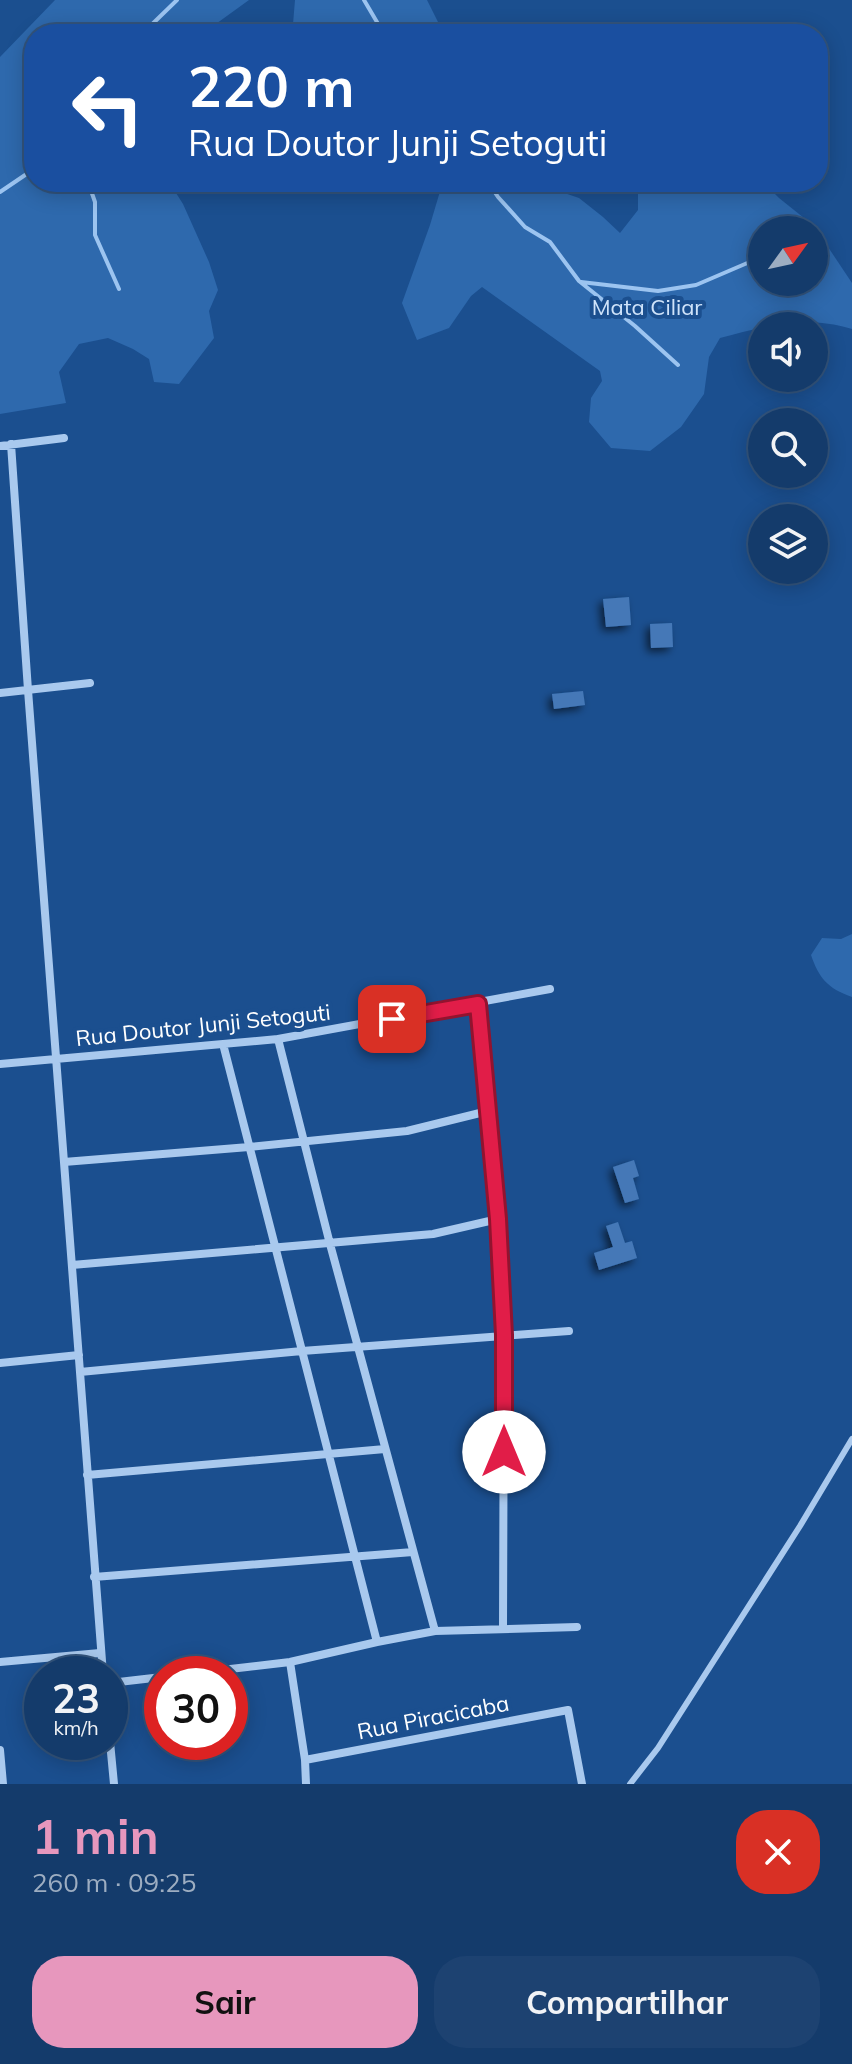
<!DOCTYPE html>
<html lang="pt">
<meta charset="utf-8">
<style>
body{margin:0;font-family:Mulish,sans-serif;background:#1d4271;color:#f1f3f6;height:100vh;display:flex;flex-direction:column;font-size:30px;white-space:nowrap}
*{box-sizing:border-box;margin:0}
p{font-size:26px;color:#9dadc1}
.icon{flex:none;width:44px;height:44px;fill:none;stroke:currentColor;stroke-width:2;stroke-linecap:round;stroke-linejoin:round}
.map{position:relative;height:1784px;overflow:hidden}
.drawer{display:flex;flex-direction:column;background:#143b6b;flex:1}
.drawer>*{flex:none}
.guide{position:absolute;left:24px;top:24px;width:804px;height:168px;border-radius:32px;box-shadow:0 4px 20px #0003,0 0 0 2px #33557e;background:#1a4fa0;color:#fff;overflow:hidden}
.needle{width:52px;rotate:57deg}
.buttons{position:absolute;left:748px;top:216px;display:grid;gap:16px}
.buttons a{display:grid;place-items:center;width:80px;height:80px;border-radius:50%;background:#143b6b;box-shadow:0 4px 20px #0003,0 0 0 2px #33557e;font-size:40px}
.speed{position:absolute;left:24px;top:1656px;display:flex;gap:16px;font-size:40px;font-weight:700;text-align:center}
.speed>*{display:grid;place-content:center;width:104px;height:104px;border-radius:50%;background:#143b6b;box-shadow:0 4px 20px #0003,0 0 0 2px #33557e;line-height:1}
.speed small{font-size:20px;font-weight:400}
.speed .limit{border:12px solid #d22;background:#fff;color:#111}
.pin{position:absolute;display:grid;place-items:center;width:68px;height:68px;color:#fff;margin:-34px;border-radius:16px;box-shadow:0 4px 12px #0006}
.me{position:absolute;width:88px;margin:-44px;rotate:0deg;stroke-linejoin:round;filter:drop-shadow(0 0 6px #0008)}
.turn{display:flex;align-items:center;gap:28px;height:168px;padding:0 32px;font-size:36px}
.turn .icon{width:104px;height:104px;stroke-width:2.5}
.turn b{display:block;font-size:56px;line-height:68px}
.round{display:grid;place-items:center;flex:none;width:84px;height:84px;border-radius:32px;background:#1d4271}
.headline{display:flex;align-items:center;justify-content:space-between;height:136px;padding:0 32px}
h1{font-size:48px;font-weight:700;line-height:60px;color:#e797bd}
.cta{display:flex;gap:16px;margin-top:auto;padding:16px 32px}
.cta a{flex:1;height:92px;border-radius:32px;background:#e797bd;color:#111;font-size:32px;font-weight:700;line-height:92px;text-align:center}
.cta a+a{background:#1d4271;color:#f1f3f6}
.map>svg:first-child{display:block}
</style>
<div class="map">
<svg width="852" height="1784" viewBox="0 0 852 1784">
<defs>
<filter id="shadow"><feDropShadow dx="-4" dy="4" stdDeviation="4" flood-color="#0009"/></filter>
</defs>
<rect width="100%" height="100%" fill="#1b4f8f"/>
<path fill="#2e69ad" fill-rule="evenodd" d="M55 0H249L202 34H34V182H169L183 204 209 262 218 290 209 311 214 338 179 384 154 382 149 359 133 349 108 338 79 344 59 372 66 403 0 414V57Z
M295 0H427L444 34H296L293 24Z
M438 182H539L541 185 579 198 603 217 620 233 638 210V182H763L779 198 814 226 852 283V329C801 314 768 326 720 338L709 357 704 394 681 427 650 451 611 448 589 422 591 398 602 381 600 371 482 287 471 296 449 328 417 340 402 303 430 225 441 188ZM762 230H814V282H762Z
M852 934V997C827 988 819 978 811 955L822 938 841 939Z"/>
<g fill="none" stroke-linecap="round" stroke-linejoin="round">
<path stroke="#9cc4f0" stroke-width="4" d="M364 0 384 34
M142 34 177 0
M88 182 95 202V235L119 289
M488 182 498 197 525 227 550 242 579 281 635 326 678 365
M0 192 34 169
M581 282 658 291 696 285 752 261"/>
</g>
<path fill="#4478b7" filter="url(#shadow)" d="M629 597 631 625 606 627 603 599Z
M672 623 673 647 651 648 650 624Z
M583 691 585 705 554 709 552 694Z
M634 1160 639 1176 633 1178 639 1199 625 1203 613 1167Z
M618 1222 625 1243 632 1241 637 1258 599 1270 594 1253 613 1247 606 1226Z"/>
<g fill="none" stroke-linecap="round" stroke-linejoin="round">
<path stroke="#a9c9ee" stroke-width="6" d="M630 1784 658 1748 800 1526 852 1439"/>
<path stroke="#a9c9ee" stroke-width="8" d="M11 444 28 690 103 1674
M0 446 64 438
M0 693 90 683
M478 1004 498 1219 504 1335 503 1628
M278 1039 330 1244 435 1631
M223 1044 377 1642
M0 1064 278 1039 550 989
M64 1162 249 1147 407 1131 488 1111
M72 1265 433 1234 498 1219
M0 1363 79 1355
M80 1372 302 1351 569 1331
M87 1475 385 1449
M94 1577 413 1552
M0 1662 100 1653
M290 1662 305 1760 306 1784
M187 1674 290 1662 377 1642 435 1631 577 1627
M110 1683 162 1677
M110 1742 114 1784
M0 1750 3 1784
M305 1760 568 1710 582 1784"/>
</g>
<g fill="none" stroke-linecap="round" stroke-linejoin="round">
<defs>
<path id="route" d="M392 1019 478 1004 498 1219 504 1335V1452"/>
</defs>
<use href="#route" stroke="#92132f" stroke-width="20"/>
<use href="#route" stroke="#e11d48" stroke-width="14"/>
</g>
<g text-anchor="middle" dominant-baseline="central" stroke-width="8" stroke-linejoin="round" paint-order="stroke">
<g font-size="22" fill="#cfe3fa" stroke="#1b4f8f">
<text x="647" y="307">Mata Ciliar</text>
</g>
<g font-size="22" fill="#fff" stroke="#1b4f8f">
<text transform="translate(203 1025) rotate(-6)">Rua Doutor Junji Setoguti</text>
<text transform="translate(433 1717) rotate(-11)">Rua Piracicaba</text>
</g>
</g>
</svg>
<div class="buttons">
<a><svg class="needle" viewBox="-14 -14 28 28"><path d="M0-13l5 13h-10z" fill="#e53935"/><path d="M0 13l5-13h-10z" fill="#9dadc1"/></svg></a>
<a><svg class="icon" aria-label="sound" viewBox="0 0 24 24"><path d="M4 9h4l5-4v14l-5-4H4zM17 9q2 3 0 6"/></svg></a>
<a><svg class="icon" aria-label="search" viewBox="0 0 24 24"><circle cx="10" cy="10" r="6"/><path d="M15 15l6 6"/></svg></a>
<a><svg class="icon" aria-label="layers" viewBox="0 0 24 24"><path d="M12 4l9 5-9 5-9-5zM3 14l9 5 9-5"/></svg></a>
</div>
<div class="speed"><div>23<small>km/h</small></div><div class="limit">30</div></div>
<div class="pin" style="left:392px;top:1019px;background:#d93025"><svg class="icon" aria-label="arrive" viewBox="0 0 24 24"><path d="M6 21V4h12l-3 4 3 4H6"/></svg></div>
<svg class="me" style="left:504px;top:1452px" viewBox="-20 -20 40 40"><circle r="19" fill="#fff"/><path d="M0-13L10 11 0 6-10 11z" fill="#e11d48"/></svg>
<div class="guide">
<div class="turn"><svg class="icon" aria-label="left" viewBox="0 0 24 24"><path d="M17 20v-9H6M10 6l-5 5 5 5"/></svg><div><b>220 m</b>Rua Doutor Junji Setoguti</div></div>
</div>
</div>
<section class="drawer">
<div class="headline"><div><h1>1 min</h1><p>260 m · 09:25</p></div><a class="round" style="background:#d93025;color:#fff"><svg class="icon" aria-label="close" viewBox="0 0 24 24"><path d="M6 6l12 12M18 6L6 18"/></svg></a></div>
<div class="cta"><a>Sair</a><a>Compartilhar</a></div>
</section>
